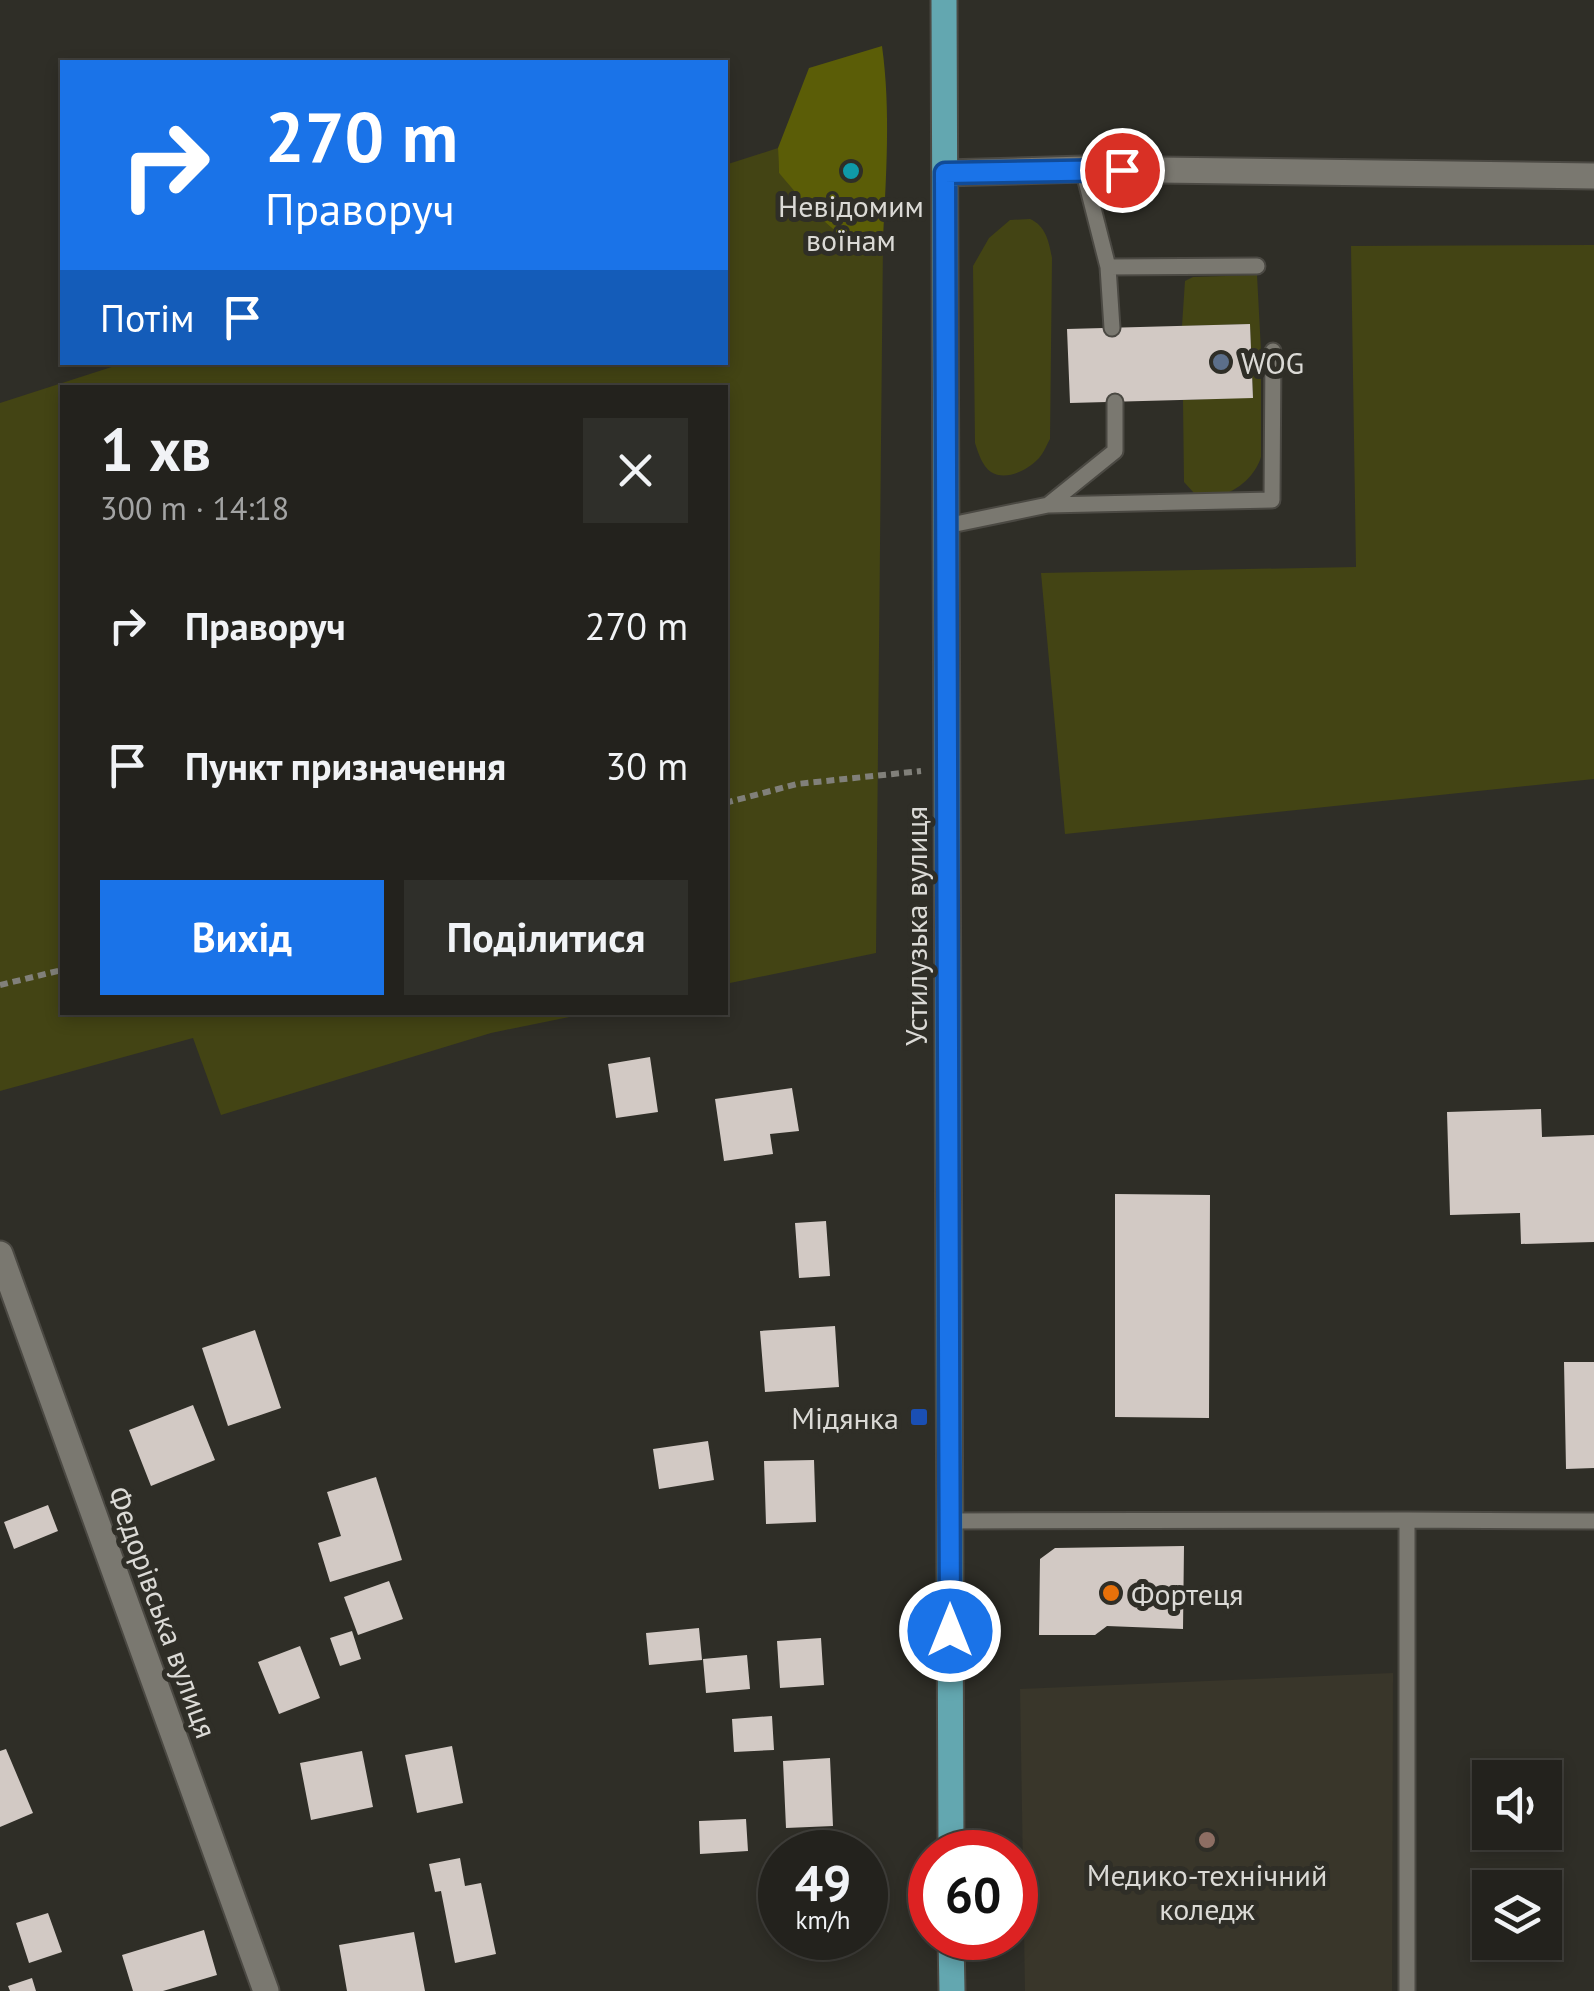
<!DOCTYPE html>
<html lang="uk">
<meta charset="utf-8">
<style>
body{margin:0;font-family:"PT Sans",sans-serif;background:#2f2f2a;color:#f1f3f6;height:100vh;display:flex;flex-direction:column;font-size:38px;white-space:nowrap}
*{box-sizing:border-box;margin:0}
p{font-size:32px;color:#a3a4a4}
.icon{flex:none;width:55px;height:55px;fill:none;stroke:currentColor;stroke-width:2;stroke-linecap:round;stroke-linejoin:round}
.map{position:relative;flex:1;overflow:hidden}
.sheet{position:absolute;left:60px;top:385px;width:668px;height:630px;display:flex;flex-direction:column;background:#23221d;border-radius:0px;box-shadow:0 5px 15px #0003,0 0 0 2px #403f3b}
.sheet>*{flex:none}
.banner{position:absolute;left:60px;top:60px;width:668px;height:305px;border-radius:0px;box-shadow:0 5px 15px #0003,0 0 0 2px #403f3b;background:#1a73e8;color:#fff;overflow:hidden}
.buttons{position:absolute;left:1472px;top:1760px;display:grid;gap:20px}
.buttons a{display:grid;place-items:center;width:90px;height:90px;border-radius:0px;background:#23221d;box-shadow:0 5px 15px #0003,0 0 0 2px #403f3b;font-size:50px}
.speed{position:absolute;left:758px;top:1830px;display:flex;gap:20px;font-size:50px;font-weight:700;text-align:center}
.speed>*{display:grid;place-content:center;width:130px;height:130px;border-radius:50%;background:#23221d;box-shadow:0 5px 15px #0003,0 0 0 2px #403f3b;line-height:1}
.speed small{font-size:25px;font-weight:400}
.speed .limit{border:15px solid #d22;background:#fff;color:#111}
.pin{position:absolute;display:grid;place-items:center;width:85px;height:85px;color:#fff;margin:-42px;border:5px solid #fff;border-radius:50%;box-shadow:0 2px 10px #0007}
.me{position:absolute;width:110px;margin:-55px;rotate:0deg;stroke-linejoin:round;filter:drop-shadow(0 0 8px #0008)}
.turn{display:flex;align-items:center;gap:35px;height:210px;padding:0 40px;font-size:45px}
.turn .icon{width:130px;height:130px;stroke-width:2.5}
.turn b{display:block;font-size:70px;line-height:85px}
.then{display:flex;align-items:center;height:95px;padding:0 40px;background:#0003;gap:20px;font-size:38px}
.round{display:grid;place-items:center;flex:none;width:105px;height:105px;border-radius:0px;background:#2f2f2a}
.summary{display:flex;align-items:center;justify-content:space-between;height:170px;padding:0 40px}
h1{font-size:60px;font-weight:600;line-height:75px}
.cta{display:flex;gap:20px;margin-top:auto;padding:20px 40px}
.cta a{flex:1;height:115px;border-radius:0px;background:#1a73e8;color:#fff;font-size:40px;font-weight:600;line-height:115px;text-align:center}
.cta a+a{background:#2f2f2a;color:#f1f3f6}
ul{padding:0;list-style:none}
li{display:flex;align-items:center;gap:30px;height:140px;padding:0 40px}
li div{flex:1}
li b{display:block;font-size:38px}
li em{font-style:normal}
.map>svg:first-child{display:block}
</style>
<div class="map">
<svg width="1594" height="1991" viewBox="0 0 1594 1991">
<rect width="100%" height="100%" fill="#2f2e27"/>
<path fill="#39362a" d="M1393 1673 1392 1991H1025L1020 1689Z"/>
<path fill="#434414" d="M778 148 779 173 854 247 883 241 876 953 725 984V388H62V1012L589 1013 491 1033 221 1115 193 1038 0 1091V403L124 363 725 362V165Z
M1030 219C1046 226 1049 242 1052 258L1050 439C1046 446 1043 455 1037 460 1026 471 1005 481 991 472 982 466 978 452 975 443L973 266 989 238 1010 220Z
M1594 245V779L1065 834 1041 573 1356 567 1351 246Z
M1257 275 1261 351V457C1256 474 1239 491 1220 495 1212 496 1202 494 1194 493L1184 482 1183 400 1253 397 1250 324 1182 326 1185 281 1193 277Z"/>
<path fill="#5b5d07" d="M882 46C891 111 886 176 883 241L854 247 809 208 779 173 778 148 809 68Z"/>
<path fill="#d2c9c4" d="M1250 324 1253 398 1070 403 1067 329Z
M650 1057 658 1112 616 1118 608 1064Z
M792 1088 799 1131 770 1134 773 1154 724 1161 715 1099Z
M1541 1109 1542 1137 1594 1135V1242L1521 1244 1520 1213 1450 1215 1447 1112Z
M1115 1194 1210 1195 1209 1418 1115 1417Z
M826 1221 830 1276 799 1278 795 1223Z
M835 1326 839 1387 765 1392 760 1331Z
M255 1330 281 1408 228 1426 202 1348Z
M1564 1362H1594V1468L1566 1469Z
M193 1405 215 1460 151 1486 129 1430Z
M708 1441 714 1480 659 1489 653 1449Z
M814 1460 816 1522 766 1524 764 1461Z
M376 1477 402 1560 330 1582 318 1543 341 1536 327 1492Z
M48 1505 58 1531 14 1549 4 1522Z
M1184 1546 1183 1629 1107 1626 1095 1635H1039L1040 1559 1055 1548Z
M389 1581 403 1619 358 1635 344 1597Z
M699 1628 702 1660 649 1665 646 1633Z
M352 1631 361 1659 340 1666 330 1638Z
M821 1638 824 1685 780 1688 777 1641Z
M300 1646 320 1698 279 1714 258 1662Z
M747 1655 750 1689 706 1693 703 1659Z
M772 1716 774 1750 734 1752 732 1719Z
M452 1746 463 1803 417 1813 405 1755Z
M6 1749 33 1813 0 1827V1751Z
M362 1751 373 1807 311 1820 300 1763Z
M830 1758 833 1826 786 1828 783 1761Z
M746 1819 748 1851 700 1854 699 1821Z
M460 1858 465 1886 481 1883 496 1954 455 1963 441 1891 435 1892 429 1864Z
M48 1913 62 1952 29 1963 16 1923Z
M204 1930 217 1975 163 1991H133L122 1955Z
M414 1932 425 1991H347L339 1945Z
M32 1978 36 1991H10L8 1986Z"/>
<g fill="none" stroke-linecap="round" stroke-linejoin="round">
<defs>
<path id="service" d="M1083 169 1108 267 1112 328
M1108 267 1257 266
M1048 505 1272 500 1273 351
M946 526 1048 505 1115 451V402
M1407 1520 1594 1521
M949 1521 1407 1520V1991"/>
<path id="minor" d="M0 1254 266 1991"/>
<path id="tertiary" d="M945 173 1083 169 1594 176"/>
<path id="primary" d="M944 0 951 1852
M951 1938 952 1991"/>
</defs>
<use href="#service" stroke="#4b4943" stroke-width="19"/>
<use href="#minor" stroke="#4b4943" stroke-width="29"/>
<use href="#tertiary" stroke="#4b4943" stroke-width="29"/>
<use href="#primary" stroke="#4b4943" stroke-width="29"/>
<path stroke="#81807a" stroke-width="6" stroke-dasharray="8 5" stroke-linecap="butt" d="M725 803 797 784 921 771
M0 985 62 970"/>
<use href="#service" stroke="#7a7870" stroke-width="15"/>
<use href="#minor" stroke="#7a7870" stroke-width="25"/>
<use href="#tertiary" stroke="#7a7870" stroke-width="25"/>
<use href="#primary" stroke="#63a7b0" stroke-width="25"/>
</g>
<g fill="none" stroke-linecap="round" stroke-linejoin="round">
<defs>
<path id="route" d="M950 1631 945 173 1122 170"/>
</defs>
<use href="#route" stroke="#114b97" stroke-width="25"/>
<use href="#route" stroke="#1a73e8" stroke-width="18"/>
</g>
<circle fill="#0f9aa8" stroke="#2f2e27" stroke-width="4" cx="851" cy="171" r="10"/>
<circle fill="#5c6f8a" stroke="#2f2e27" stroke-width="4" cx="1221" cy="362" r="10"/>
<rect fill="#1a4fb4" stroke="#2f2e27" stroke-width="4" x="909" y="1407" width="20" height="20" rx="5"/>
<circle fill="#e8710a" stroke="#2f2e27" stroke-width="4" cx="1111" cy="1593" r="10"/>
<circle fill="#8d6e63" stroke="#2f2e27" stroke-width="4" cx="1207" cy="1840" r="10"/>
<g text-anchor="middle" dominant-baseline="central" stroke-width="10" stroke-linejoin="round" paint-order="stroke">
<g font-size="30" fill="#dbdad6" stroke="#2f2e27">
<text x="851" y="205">Невідомим<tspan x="851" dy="34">воїнам</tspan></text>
<text x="1241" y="362" text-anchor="start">WOG</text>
<text x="899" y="1417" text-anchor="end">Мідянка</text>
<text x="1131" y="1593" text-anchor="start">Фортеця</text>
<text x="1207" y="1874">Медико-технічний<tspan x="1207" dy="34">коледж</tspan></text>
</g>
<g font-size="30" fill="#dbdad6" stroke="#2f2e27">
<text transform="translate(915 926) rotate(-90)">Устилузька вулиця</text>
<text transform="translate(163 1612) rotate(70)">Федорівська вулиця</text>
</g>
</g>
</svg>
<div class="buttons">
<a><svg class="icon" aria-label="sound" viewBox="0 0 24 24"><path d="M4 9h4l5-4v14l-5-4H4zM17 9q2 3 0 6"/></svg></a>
<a><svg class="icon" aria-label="layers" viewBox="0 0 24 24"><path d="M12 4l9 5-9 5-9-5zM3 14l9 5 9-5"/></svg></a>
</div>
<div class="speed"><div>49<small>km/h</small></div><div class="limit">60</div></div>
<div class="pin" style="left:1122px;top:170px;background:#d93025"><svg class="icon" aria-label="arrive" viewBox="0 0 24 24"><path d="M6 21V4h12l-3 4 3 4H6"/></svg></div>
<svg class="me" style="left:950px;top:1631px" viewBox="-20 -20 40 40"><circle r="17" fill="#1a73e8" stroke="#fff" stroke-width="3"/><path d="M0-11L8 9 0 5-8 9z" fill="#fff"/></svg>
<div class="banner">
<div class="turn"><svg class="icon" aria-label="right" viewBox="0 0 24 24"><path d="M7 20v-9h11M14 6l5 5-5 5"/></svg><div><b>270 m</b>Праворуч</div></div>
<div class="then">Потім<svg class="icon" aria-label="arrive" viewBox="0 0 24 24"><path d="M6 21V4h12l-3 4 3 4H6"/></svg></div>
</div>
<section class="sheet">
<div class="summary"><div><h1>1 хв</h1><p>300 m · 14:18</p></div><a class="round"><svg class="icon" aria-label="close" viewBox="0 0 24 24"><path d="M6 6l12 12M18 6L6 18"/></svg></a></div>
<ul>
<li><svg class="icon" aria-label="right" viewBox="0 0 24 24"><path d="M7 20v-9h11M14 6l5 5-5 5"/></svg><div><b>Праворуч</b></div><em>270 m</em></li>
<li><svg class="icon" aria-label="arrive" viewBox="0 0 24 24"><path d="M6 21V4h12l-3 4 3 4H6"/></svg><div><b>Пункт призначення</b></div><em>30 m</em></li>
</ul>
<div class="cta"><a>Вихід</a><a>Поділитися</a></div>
</section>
</div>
